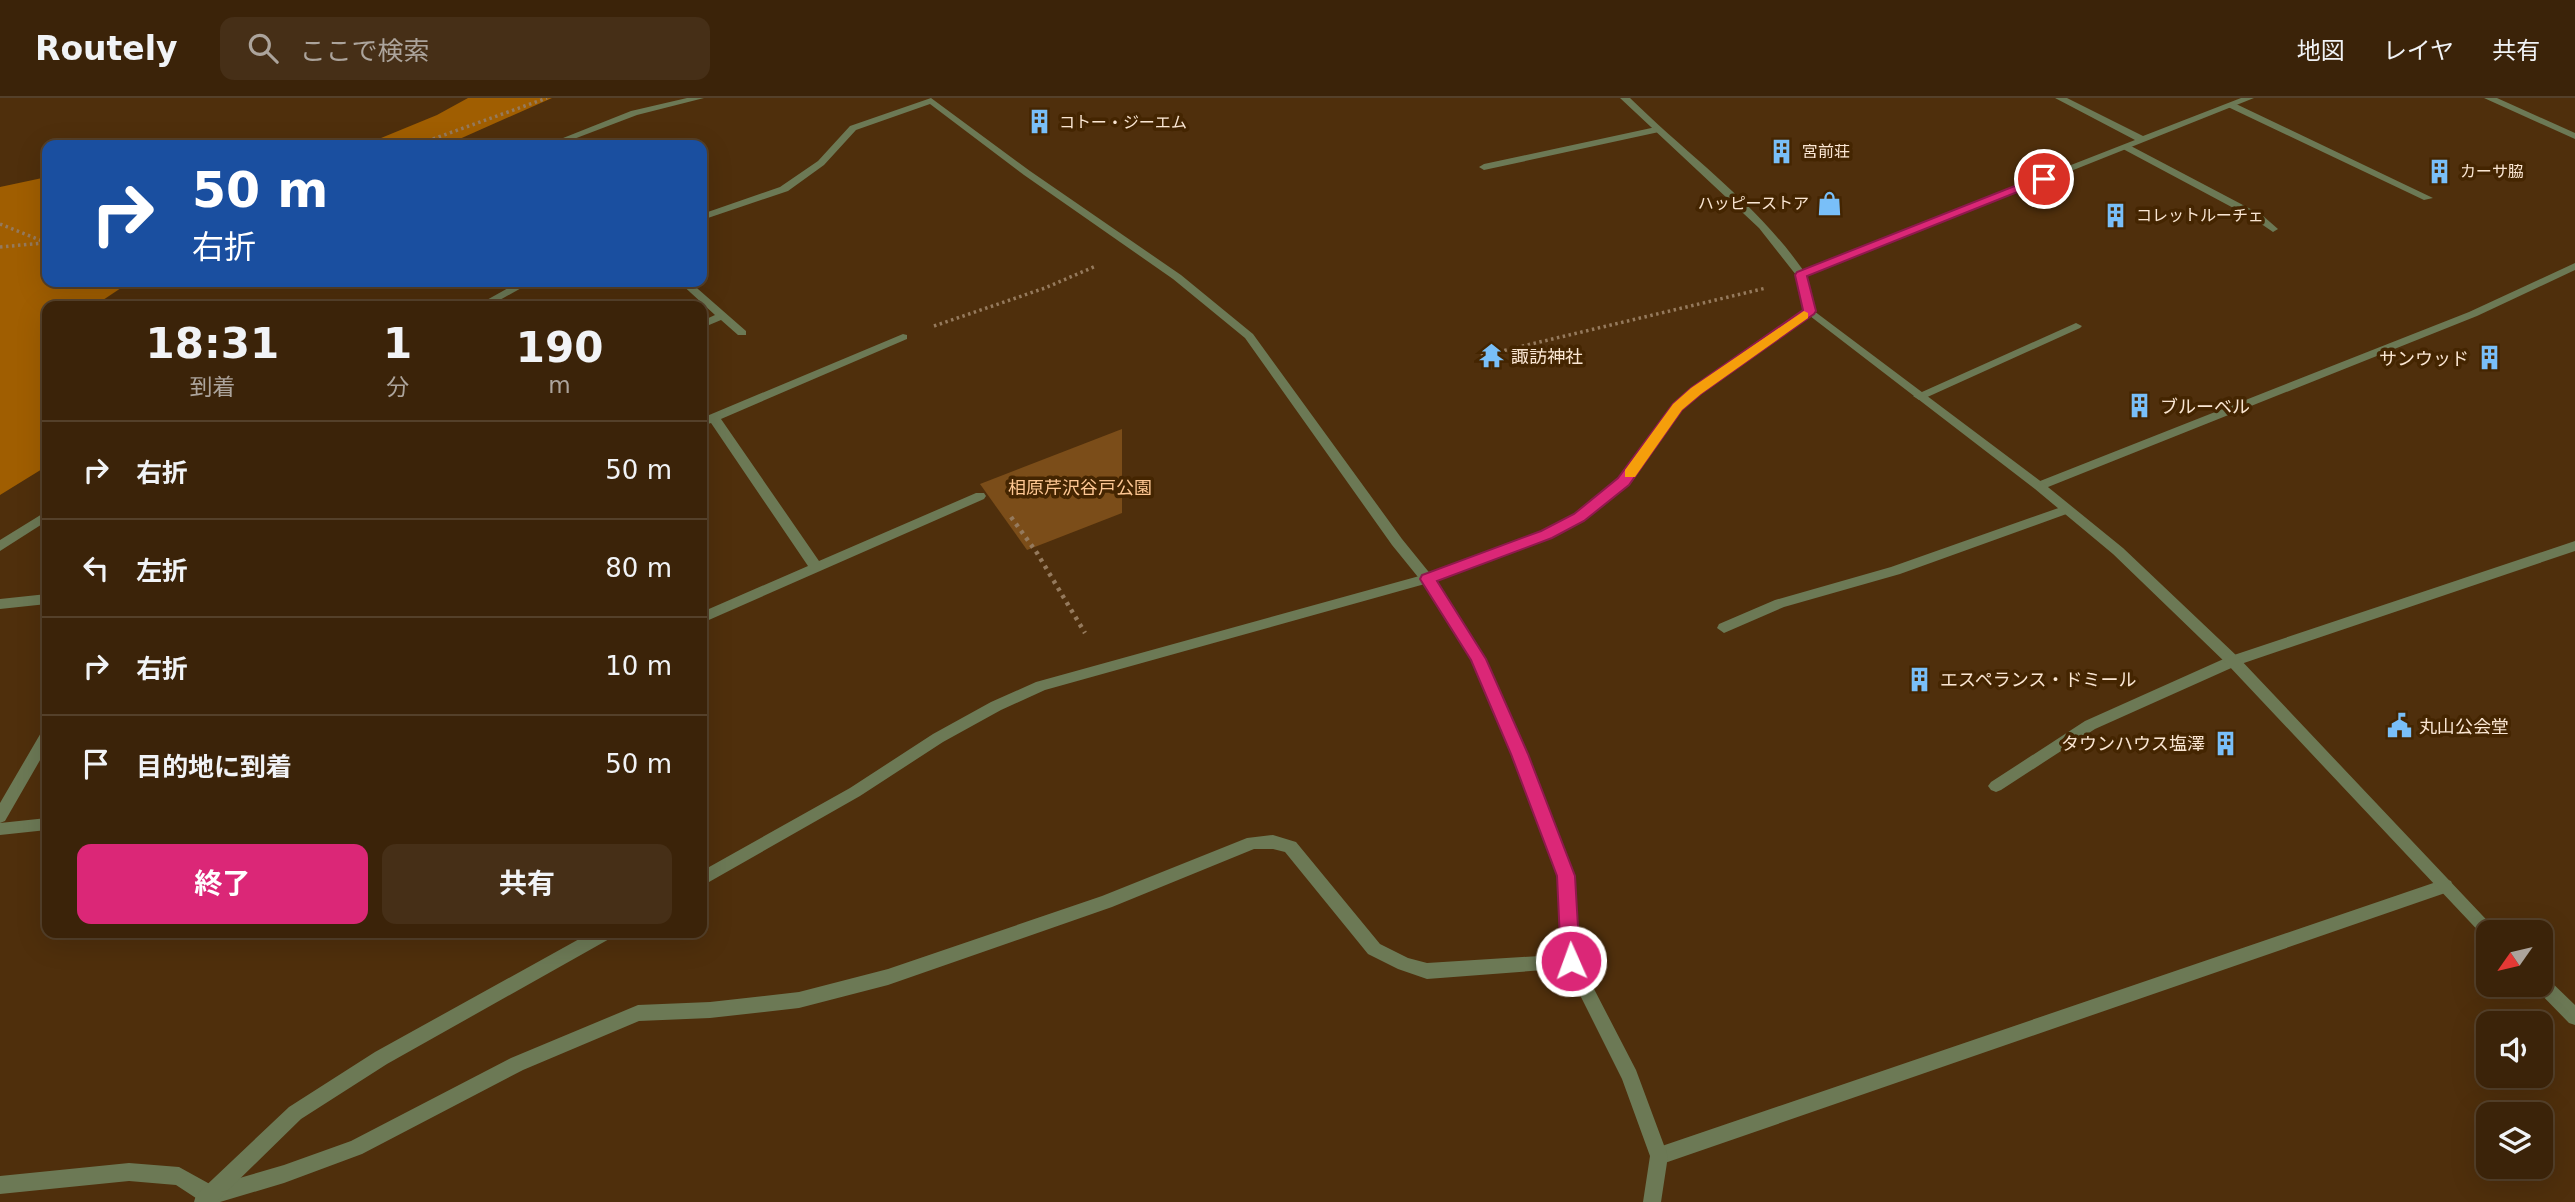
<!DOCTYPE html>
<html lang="ja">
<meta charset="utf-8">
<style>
body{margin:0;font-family:"DejaVu Sans","Noto Sans JP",sans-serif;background:#462f17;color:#f1f3f6;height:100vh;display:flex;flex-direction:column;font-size:26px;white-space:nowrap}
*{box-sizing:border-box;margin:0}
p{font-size:23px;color:#aca49c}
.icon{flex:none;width:38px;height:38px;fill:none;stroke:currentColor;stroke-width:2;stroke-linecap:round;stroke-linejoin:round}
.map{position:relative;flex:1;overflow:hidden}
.side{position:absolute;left:42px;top:203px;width:665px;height:637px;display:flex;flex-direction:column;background:#3b2309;border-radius:14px;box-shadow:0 7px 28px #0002,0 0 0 2px #54402a}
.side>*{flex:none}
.guide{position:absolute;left:42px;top:42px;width:665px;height:147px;border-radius:14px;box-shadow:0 7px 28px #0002,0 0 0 2px #54402a;background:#1a4fa0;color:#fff;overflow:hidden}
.needle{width:46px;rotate:236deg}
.controls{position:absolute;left:2476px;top:822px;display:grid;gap:14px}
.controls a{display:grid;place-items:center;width:77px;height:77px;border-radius:14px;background:#3b2309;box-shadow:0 7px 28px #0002,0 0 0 2px #54402a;font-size:35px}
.pin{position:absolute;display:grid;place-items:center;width:60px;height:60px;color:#fff;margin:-30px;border:4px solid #fff;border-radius:50%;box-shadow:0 2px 7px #0007}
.me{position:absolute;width:77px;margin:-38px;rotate:358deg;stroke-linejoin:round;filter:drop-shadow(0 0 5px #0008)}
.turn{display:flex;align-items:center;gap:24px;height:147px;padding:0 35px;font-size:32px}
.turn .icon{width:91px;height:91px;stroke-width:2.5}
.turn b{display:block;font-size:49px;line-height:60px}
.eta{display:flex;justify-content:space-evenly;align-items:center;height:119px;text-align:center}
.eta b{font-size:42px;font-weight:700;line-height:49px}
.button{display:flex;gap:14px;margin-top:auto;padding:14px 35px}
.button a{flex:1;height:80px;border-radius:14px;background:#db2777;color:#fff;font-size:28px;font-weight:700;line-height:80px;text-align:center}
.button a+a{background:#462f17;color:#f1f3f6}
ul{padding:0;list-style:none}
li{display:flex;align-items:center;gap:21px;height:98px;padding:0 35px;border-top:2px solid #54402a}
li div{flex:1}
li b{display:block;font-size:26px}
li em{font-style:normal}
header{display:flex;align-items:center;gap:42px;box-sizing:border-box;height:98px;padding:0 35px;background:#3b2309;border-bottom:2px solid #54402a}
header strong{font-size:33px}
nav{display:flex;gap:38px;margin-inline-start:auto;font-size:24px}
.search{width:490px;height:63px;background:#462f17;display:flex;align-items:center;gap:18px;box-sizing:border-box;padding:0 24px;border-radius:14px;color:#aca49c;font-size:26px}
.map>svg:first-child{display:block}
</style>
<header>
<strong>Routely</strong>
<div class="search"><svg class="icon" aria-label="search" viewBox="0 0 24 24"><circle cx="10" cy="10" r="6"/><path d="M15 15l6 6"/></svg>ここで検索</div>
<nav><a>地図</a><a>レイヤ</a><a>共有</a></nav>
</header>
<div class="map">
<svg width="2575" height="1104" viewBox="0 0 2575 1104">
<rect width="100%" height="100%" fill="#4f2f0c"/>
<path fill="#7b4d19" d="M1122 331V415L1027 452 980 386Z"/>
<path fill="#a05e01" d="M468 0H552L446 47H364L437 17Z
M47 79V184H130L94 208H47V239L42 243 47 246V368L0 397V89Z"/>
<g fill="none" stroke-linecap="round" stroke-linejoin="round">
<path stroke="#957a5d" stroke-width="3.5" stroke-dasharray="2.5 3.5" stroke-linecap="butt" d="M416 47 547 0
M0 126 45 144
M0 149 43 145
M934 228 1045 190 1096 168
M1481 258 1766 190"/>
<path stroke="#957a5d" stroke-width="4.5" stroke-dasharray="3.5 5" stroke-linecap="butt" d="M1011 419 1037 455 1085 535"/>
<path fill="#6c7955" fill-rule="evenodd" d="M687 0H704L637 17 558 47 548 46 631 13Z
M2484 0H2497L2575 35V41Z
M2228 5H2234L2433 100 2424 102 2228 9Z
M1656 29 1659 30V34L1484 72 1479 69 1484 66Z
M2123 47H2129L2262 117 2278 131 2273 134 2254 121 2123 51Z
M2575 165V172L2477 218 2043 391 2039 392 2033 388 2035 385 2469 214Z
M679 184H690L746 233V237H738L721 222 702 230V223L715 217Z
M2076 225 2082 228 2080 230 1923 301 1919 302 1913 298Z
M903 236 907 237V241L721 321 819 463 976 395H984L986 398 984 401 702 525V514L808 468 711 325 702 328V320Z
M2067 407 2073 411 2072 414 1900 476 1784 509 1724 535 1717 530 1719 526 1775 502 1891 469Z
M2575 443V453L2238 567 2095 631 2001 692 1996 694 1991 692 1988 688 1991 684 2085 623 2228 559Z
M47 720V732L0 737V725Z
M1273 737 1296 744 1380 846 1408 860 1427 865 1571 856 1577 858 1579 863 1577 868 1571 870 1427 881 1398 871 1368 856 1285 754 1273 751H1254L1112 809 888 887 799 910 710 920 639 923 523 972 362 1056 284 1085 220 1104H206L203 1097 205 1090 212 1088 284 1067 351 1043 511 960 638 907 710 904 799 894 888 871 1102 798 1247 740Z
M2445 781 2451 783 2453 788 2451 793 1659 1067 1652 1064 1650 1058 1652 1052 1659 1049Z"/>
<path fill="#6c7955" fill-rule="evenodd" d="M931 0 1030 73 1181 177 1253 236 1402 441 1432 478 1485 561 1526 656 1574 778 1579 862 1636 972 1668 1058 1661 1104H1643L1650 1058 1622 981 1563 863 1558 778 1512 656 1472 562 1422 484 1392 447 1245 240 1173 181 1024 77 930 6 856 32 824 67 788 93 702 122V116L780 89 818 63 850 28Z
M1620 0H1630C1689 58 1756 105 1803 172L2135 42 2055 0H2067L2143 38 2241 0H2254L1807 178 1816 213 1810 216 1804 213 1796 177 1759 130Z
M519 184H532L489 208H476Z
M47 413V423L0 453V442Z
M47 496V506L0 511V501Z
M47 631V650L5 723 0 725V705L42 633Z
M129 1065 179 1069 217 1090 220 1104H202L176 1087 129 1083 0 1096V1078Z"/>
<path fill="#6c7955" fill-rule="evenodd" d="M1810 210 2043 385 2123 450 2238 559 2499 835H2488V841L2485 840 2228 567 2113 456 2035 391 1810 218 1700 296 1682 312 1627 387 1584 423 1552 440 1432 484 1045 592 1001 612 943 644 860 698 702 788V773L850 690 933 636 991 604 1036 584 1423 477 1542 434 1574 417 1619 381 1674 306 1692 290Z
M590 835H613L611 840 387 966 301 1021 216 1104H194L196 1097 289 1009 375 954Z
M2541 877 2547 880 2575 907V927L2569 925 2535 890 2534 887H2541Z"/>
</g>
<path fill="#db2777" stroke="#8e194d" stroke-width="2" d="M2040 78 2050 81 1807 178 1816 213 1814 216 1701 296 1682 312 1629 387 1584 423 1552 440 1437 483 1486 561 1528 656 1575 778 1580 863 1578 869 1571 872 1564 869 1561 863 1557 778 1511 656 1471 562 1420 481 1422 477 1541 433 1574 416 1618 380 1673 306 1691 290 1803 212 1795 177 1797 174Z"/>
<path fill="#f59e0b" d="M1804 213 1808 215V220L1701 296 1682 312 1635 379H1625V372L1673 306 1691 290Z"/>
<defs>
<symbol id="building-bare" viewBox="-9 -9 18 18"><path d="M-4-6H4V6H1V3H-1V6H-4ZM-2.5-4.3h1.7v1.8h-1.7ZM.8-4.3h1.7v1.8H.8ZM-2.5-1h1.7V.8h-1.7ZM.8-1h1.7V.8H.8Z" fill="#79bff8" stroke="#442501" stroke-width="2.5" paint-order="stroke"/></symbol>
<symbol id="shop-bare" viewBox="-9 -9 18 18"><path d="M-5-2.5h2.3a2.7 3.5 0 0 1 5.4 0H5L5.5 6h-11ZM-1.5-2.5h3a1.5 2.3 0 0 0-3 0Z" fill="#79bff8" stroke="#442501" stroke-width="2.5" paint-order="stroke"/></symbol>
<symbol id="temple-bare" viewBox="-9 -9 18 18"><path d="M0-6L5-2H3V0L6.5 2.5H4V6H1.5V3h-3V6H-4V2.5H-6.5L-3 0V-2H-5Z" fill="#79bff8" stroke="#442501" stroke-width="2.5" paint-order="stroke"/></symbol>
<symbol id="civic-bare" viewBox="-9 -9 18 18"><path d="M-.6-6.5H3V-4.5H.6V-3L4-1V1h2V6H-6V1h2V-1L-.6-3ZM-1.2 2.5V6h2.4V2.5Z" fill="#79bff8" stroke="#442501" stroke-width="2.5" paint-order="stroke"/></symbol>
</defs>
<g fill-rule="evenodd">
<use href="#building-bare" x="1022" y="6" width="35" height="35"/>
<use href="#building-bare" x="1764" y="36" width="35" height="35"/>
<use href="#building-bare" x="2422" y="56" width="35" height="35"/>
<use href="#shop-bare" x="1812" y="88" width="35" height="35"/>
<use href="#building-bare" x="2098" y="100" width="35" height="35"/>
<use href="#temple-bare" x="1474" y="240" width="35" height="35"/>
<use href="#building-bare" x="2472" y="242" width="35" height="35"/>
<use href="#building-bare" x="2122" y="290" width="35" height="35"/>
<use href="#building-bare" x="1902" y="564" width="35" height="35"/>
<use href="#civic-bare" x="2382" y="610" width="35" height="35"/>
<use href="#building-bare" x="2208" y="628" width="35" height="35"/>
</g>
<g text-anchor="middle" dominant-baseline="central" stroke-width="7" stroke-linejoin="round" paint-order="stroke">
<g font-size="16" fill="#fae6d3" stroke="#442501" text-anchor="start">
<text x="1059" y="24">コトー・ジーエム</text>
<text x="1802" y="53">宮前荘</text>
<text x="2460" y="73">カーサ脇</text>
<text x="1809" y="105" text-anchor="end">ハッピーストア</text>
<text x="2136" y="117">コレットルーチェ</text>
</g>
<g font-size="18" fill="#fae6d3" stroke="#442501" text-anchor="start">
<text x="1511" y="258">諏訪神社</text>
<text x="2469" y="260" text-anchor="end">サンウッド</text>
<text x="2160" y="308">ブルーベル</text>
<text x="1940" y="581">エスペランス・ドミール</text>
<text x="2419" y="628">丸山公会堂</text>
<text x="2205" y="645" text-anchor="end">タウンハウス塩澤</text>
</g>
<g font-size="18" fill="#fec793" stroke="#442501">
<text x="1080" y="389">相原芹沢谷戸公園</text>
</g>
</g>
</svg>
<div class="controls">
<a><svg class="needle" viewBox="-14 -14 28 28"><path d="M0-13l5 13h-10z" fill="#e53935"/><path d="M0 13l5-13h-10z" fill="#aca49c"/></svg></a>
<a><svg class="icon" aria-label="sound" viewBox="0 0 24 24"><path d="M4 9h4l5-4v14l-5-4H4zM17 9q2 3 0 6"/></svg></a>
<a><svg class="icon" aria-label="layers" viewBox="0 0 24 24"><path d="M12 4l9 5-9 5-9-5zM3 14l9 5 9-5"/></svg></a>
</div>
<div class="pin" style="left:2044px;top:81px;background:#d93025"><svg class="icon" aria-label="arrive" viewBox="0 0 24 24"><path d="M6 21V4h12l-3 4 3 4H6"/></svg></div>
<svg class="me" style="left:1571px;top:863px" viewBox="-20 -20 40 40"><circle r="17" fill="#db2777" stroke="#fff" stroke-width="3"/><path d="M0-11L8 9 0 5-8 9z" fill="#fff"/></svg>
<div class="guide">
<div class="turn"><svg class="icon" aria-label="right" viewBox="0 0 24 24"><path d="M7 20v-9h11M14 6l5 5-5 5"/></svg><div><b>50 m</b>右折</div></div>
</div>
<section class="side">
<div class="eta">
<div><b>18:31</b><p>到着</p></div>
<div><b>1</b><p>分</p></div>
<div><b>190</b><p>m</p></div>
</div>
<ul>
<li><svg class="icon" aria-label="right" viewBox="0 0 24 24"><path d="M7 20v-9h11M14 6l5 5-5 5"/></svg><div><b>右折</b></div><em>50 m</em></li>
<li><svg class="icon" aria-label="left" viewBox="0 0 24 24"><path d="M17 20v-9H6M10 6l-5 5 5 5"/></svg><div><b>左折</b></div><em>80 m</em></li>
<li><svg class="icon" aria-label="right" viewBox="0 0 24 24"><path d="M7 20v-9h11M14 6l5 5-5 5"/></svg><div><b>右折</b></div><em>10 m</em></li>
<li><svg class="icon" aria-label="arrive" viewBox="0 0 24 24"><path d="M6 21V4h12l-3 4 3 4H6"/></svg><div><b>目的地に到着</b></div><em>50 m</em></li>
</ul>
<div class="button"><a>終了</a><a>共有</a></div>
</section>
</div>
